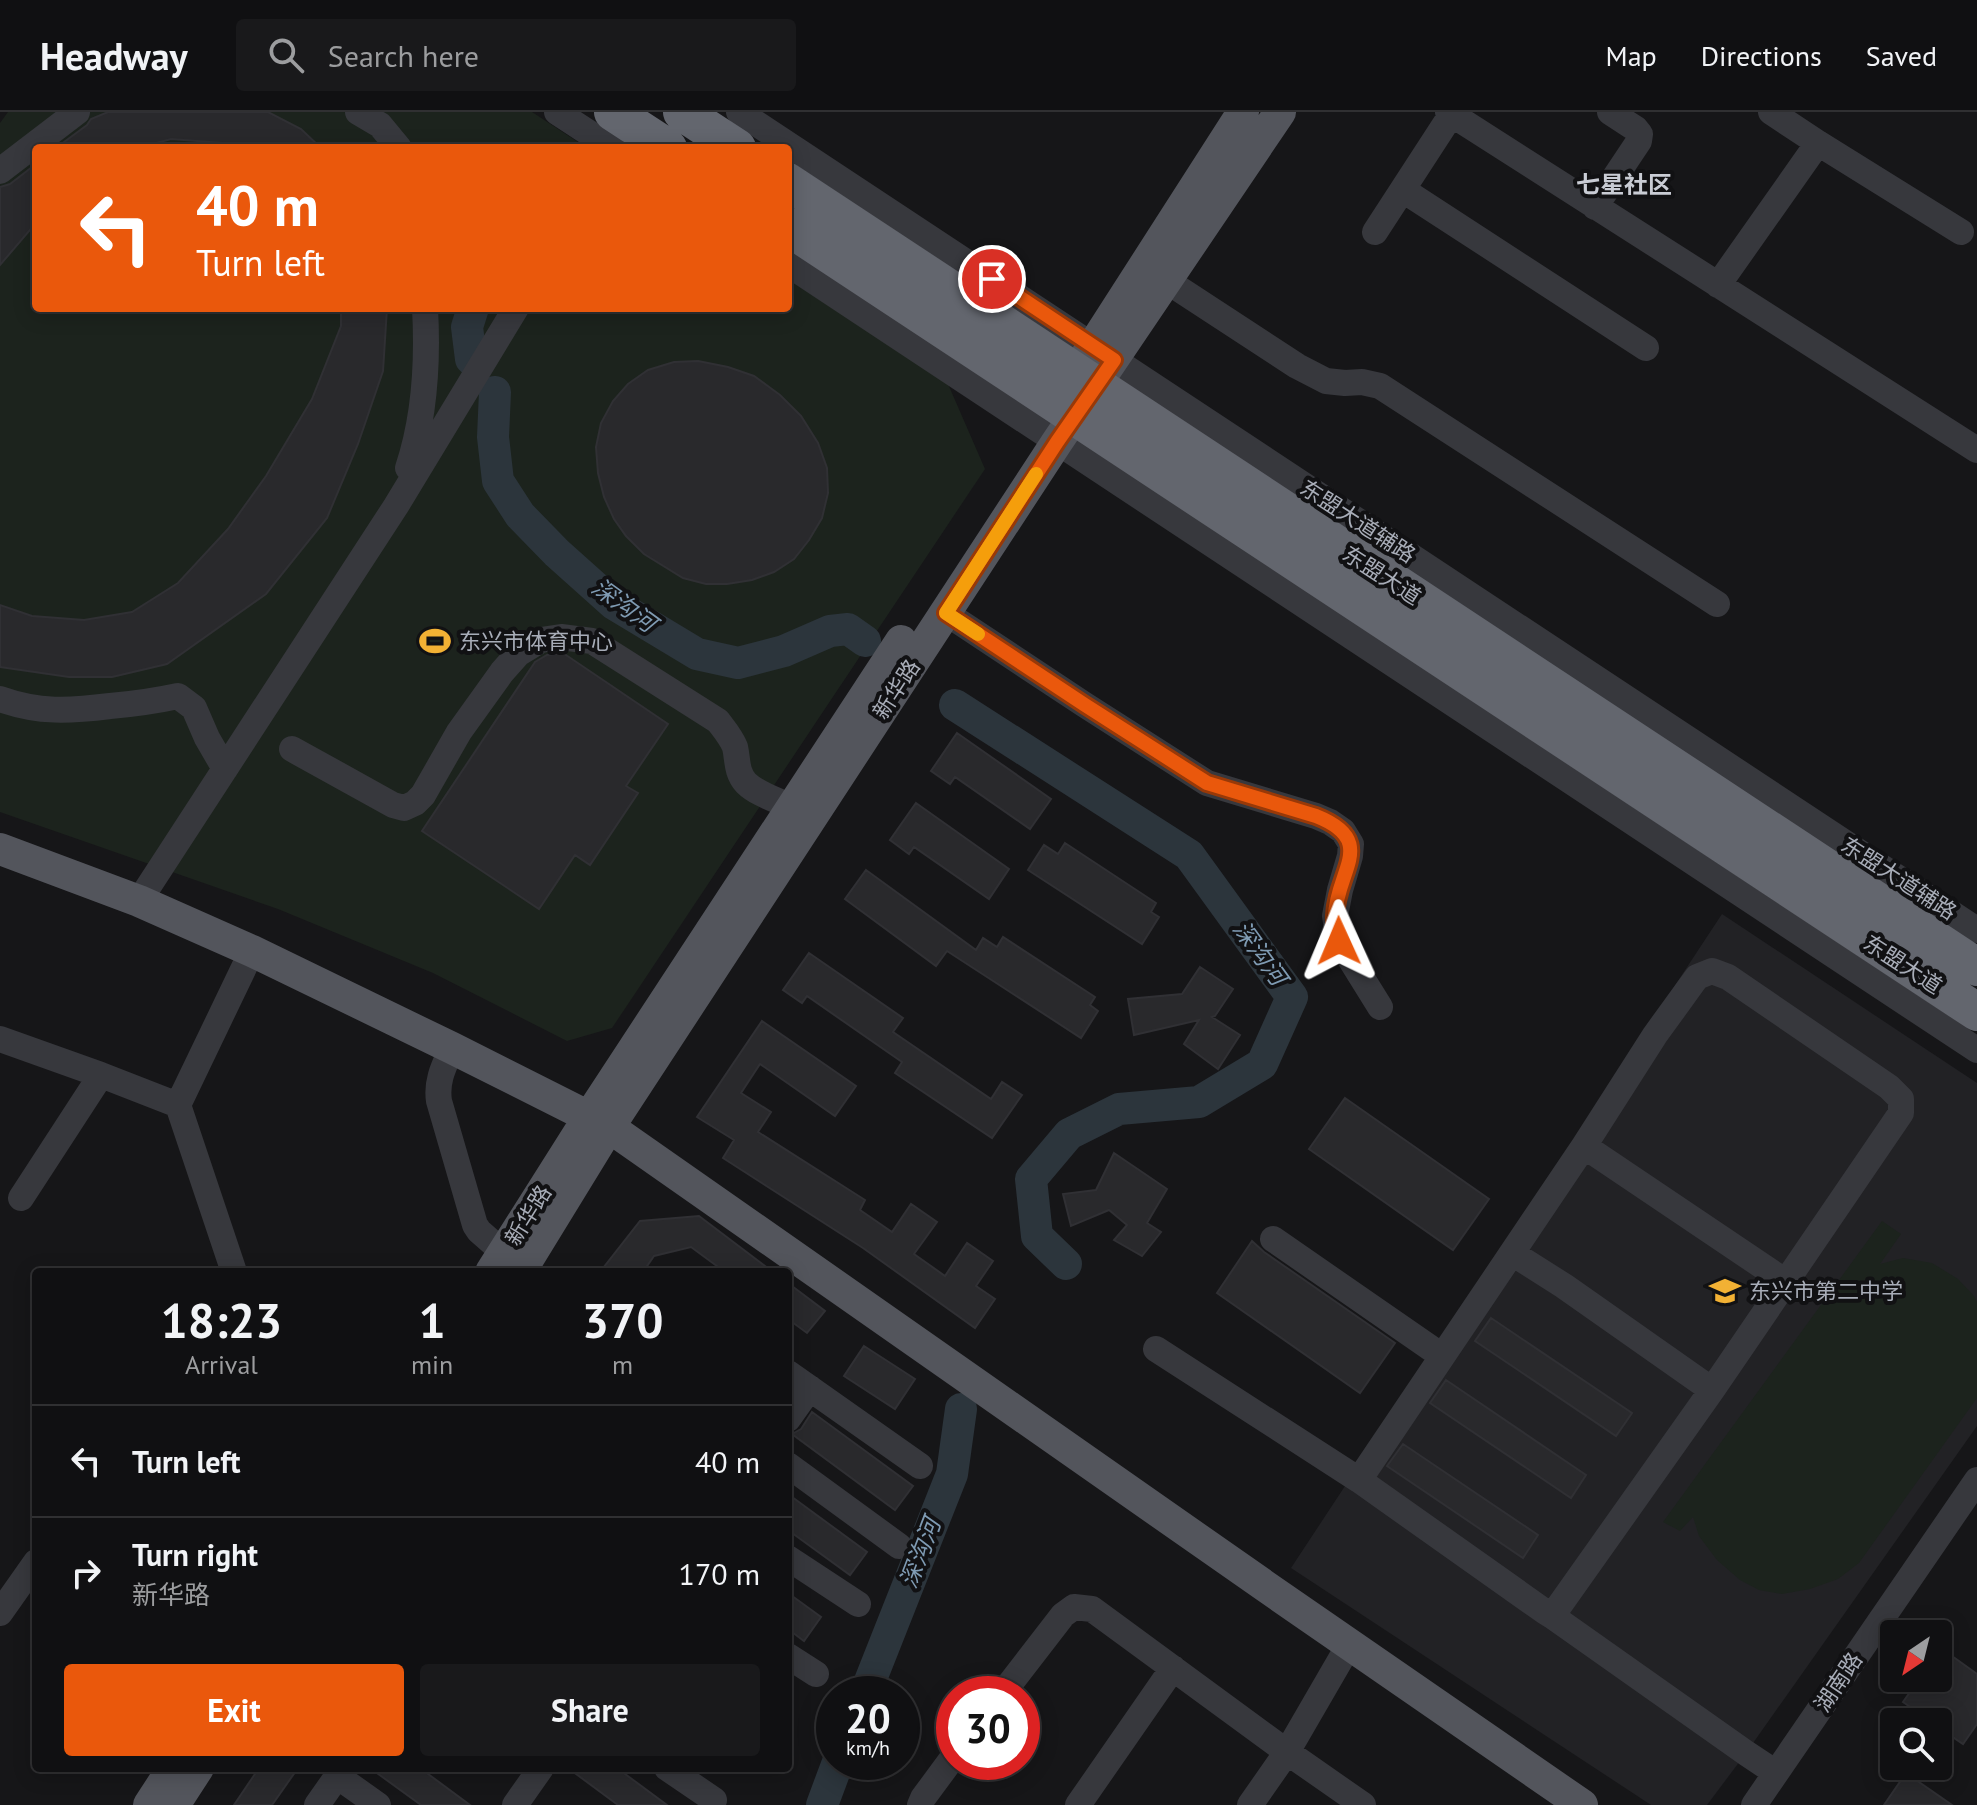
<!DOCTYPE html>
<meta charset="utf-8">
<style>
body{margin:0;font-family:"PT Sans","Noto Sans SC",sans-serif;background:#19191b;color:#f1f3f6;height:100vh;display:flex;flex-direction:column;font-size:30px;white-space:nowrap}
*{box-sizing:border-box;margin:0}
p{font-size:26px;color:#9c9d9f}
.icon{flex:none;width:44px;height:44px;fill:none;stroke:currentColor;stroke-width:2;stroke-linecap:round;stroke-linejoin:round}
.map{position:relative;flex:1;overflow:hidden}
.details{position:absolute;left:32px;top:1156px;width:760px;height:504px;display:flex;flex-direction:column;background:#101012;border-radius:8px;box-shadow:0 4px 20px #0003,0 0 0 2px #303032}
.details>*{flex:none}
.top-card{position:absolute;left:32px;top:32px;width:760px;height:168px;border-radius:8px;box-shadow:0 4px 20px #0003,0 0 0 2px #303032;background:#ea580c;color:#fff;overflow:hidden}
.needle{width:52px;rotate:215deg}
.fabs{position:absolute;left:1880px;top:1508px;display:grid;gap:16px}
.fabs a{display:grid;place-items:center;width:72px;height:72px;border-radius:8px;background:#101012;box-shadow:0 4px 20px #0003,0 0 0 2px #303032;font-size:40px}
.speed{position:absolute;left:816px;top:1564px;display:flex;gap:16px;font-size:40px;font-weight:700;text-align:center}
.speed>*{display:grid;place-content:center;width:104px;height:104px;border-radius:50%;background:#101012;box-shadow:0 4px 20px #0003,0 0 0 2px #303032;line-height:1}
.speed small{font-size:20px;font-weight:400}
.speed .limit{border:12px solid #d22;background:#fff;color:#111}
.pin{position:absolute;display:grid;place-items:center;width:68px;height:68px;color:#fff;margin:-34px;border:4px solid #fff;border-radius:50%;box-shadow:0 2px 8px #0007}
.me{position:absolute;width:88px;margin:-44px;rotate:359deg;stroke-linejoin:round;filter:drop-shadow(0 0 6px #0008)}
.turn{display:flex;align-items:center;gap:28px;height:168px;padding:0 32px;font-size:36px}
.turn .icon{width:104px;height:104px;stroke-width:2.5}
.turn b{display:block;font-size:56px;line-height:68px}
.eta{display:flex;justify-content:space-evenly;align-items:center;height:136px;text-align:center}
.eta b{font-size:48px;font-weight:800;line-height:56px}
.button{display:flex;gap:16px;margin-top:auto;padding:16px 32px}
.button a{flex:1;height:92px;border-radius:8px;background:#ea580c;color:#fff;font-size:32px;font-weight:800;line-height:92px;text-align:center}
.button a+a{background:#19191b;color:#f1f3f6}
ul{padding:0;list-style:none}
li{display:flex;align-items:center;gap:24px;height:112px;padding:0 32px;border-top:2px solid #303032}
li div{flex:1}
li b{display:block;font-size:30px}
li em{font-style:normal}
header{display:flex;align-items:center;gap:48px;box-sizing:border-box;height:112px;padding:0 40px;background:#101012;border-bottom:2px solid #303032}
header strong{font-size:38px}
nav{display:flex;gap:44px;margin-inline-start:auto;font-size:28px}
.search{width:560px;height:72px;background:#19191b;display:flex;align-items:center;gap:20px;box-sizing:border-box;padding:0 28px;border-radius:8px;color:#9c9d9f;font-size:30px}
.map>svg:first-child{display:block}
</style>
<header>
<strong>Headway</strong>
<div class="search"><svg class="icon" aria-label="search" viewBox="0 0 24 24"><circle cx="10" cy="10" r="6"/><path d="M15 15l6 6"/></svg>Search here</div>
<nav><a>Map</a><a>Directions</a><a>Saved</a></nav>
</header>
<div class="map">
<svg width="1977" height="1693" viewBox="0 0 1977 1693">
<rect width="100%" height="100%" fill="#161618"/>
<path fill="#222225" d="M1722 802 1977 971V1314L1746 1641 1707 1693H1651L1291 1456Z"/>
<path fill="#1c231d" d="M8 0H532L587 36H36V196H788V167L948 272 985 357 612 916 567 929 433 861 278 797 0 700V11Z
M1882 1109 1901 1122 1880 1152 1903 1146 1932 1151 1958 1167 1974 1184 1977 1190V1286L1859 1451 1838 1467 1810 1477 1782 1482 1759 1478 1740 1468 1717 1448 1699 1424 1693 1405 1680 1419 1663 1410Z"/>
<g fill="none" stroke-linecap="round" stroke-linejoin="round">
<path stroke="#2c353c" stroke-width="32" d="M471 247 467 215 473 196
M495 280 493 325 498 369 520 403 557 441 614 492 697 542 738 551 784 539 830 519 848 517 865 529
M955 593 1189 743 1292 885 1262 952 1199 990 1119 997 1069 1022 1031 1067 1037 1124 1066 1152
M865 1582 952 1362 961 1297
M822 1693 838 1650"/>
</g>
<path fill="#29292c" stroke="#303034" stroke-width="2" d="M108 0H268L301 17 321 36H242L236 32 171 27 138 36H56L87 13 91 7Z
M36 52V111L0 153V75L10 72Z
M341 196H387L383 259 358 332 327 406 266 482 167 552 112 565H69L0 555V493L32 504 84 508 132 500 178 471 228 417 266 364 312 287 341 214Z
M698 249 728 255 754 264 780 283 801 304 818 331 827 356 828 381 822 406 809 428 794 447 774 460 752 468 727 472H706L683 466 644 442 626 424 614 407 604 385 598 361 596 335 601 311 613 289 628 272 648 258 674 250Z
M563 541 668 612 626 674 638 681 590 753 575 743 539 797 422 719 535 550 547 543Z
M957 621 1051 687 1030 717 955 665 950 672 931 659Z
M916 691 1009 757 989 787 914 735 909 742 890 728Z
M1065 731 1156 791 1151 800 1159 805 1142 832 1028 758 1044 733 1058 742Z
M866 758 976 838 983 826 997 835 1003 825 1095 885 1090 893 1098 899 1081 926 947 839 936 854 845 787Z
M809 841 903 906 893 920 991 987 1002 970 1022 983 992 1026 895 961 902 950 807 884 802 891 783 878Z
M1200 855 1233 877 1215 904 1212 905 1240 923 1218 957 1184 932 1199 908 1134 923 1128 887 1182 882Z
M762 909 856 974 835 1004 760 952 741 981 771 1000 758 1020 865 1088 860 1098 892 1120 911 1092 937 1110 914 1142 945 1164 967 1131 993 1149 976 1174 995 1187 975 1216 863 1136 723 1046 734 1028 697 1005Z
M1345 986 1489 1087 1453 1138 1309 1037Z
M1114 1041 1167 1077 1147 1111 1161 1120 1142 1144 1114 1128 1127 1113 1109 1098 1071 1114 1063 1082 1096 1078Z
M699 1104 773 1160H725L691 1135 654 1144 643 1160H600L640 1109Z
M1252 1129 1264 1140 1395 1231 1360 1281 1217 1181Z
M788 1171 825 1199 807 1221 788 1207Z
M1491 1206 1632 1301 1616 1324 1475 1229Z
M864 1234 915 1267 895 1297 844 1264Z
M1446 1268 1586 1363 1571 1386 1430 1291Z
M812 1300 913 1374 895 1398 792 1322 801 1317Z
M1403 1332 1538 1423 1523 1446 1387 1354Z
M788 1382 867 1440 850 1463 788 1418Z
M788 1481 821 1505 804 1529 788 1517Z
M1938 1534 1977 1562V1612L1963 1632 1938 1615V1610H1932L1903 1590 1920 1566H1938Z
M259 1656H298L272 1693H234Z
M370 1656H420L470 1693H421Z
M568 1656H617L667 1693H618Z
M1906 1661 1952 1693H1884Z"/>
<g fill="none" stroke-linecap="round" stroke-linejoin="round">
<path stroke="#37383d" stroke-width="26" d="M358 0 380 13 399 36
M557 0 612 36
M739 0 1977 818
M1448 0 1977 338
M1771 0 1818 31 1961 120
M0 59 77 0
M1403 78 1646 236
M1595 95 1639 29 1640 22 1636 17 1610 0
M1375 120 1453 0
M788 152 1977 938
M1167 169 1297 254 1326 269 1345 271 1362 270 1380 274 1717 492
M1718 173 1818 31
M408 356C425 305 428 250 425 196
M946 501 1085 593 1207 671 1316 704 1330 710 1343 719 1351 732 1350 744 1340 778 1335 804 1339 829 1380 895
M0 587C39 601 70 599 110 594 133 592 155 589 178 584L194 596 207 626 225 657
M292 637 393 693 404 696 415 691 423 683 459 620 502 560 518 542 541 528 561 525 592 529 718 609C724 617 731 625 735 635 738 648 736 660 746 671 757 682 777 688 791 695
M139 789 396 394 516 196
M0 927 101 963 178 993
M452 936C444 954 436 969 439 989L475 1113 479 1119 504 1141
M1584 1034 1786 1170
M21 1086 101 963
M1273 1127 1442 1244
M1512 1141 1564 1174 1712 1278
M234 1160 178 993 252 839
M1156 1237 1359 1368
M788 1261 920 1354
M788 1307 810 1276
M788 1353 899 1434
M788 1446 858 1492
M0 1501 36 1450
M1552 1504 1712 1278 1901 1001V987L1889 975 1728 865 1712 859 1697 865 1655 923 1584 1034 1359 1368 1544 1499 1552 1504 1746 1641 1776 1661
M788 1544 816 1562
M1002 1582 1063 1503 1074 1495 1092 1497 1287 1640 1363 1693
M667 1656 714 1688
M337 1664 378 1693
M317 1693 343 1656
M515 1693 541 1656
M920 1693 923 1686 954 1644
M1078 1693 1173 1556
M1250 1693 1287 1640 1349 1533
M1754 1693 1977 1368"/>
<path stroke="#53555c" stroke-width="32" d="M1064 279 1243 0
M0 737 139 789 252 839 452 936 609 1015 1265 1474 1582 1693
M491 1160 589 1005 901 529
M520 1160 609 1015 1057 330 1280 0
M149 1693 173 1656
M174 1693 198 1656"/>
<path stroke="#63666e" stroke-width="38" d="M613 0 668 36
M682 0 737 36
M788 70 1977 855
M788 115 1977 900"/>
</g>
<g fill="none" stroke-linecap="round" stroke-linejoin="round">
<defs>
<path id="route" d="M992 167 1114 248 1057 330 946 501 1085 593 1207 671 1316 704C1379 729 1336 759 1335 804 1334 812 1337 821 1339 829"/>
</defs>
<use href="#route" stroke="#983908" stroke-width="20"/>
<use href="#route" stroke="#ea580c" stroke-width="14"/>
<path stroke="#f59e0b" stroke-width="14" d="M978 522 946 501 1036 362"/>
</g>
<defs>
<symbol id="stadium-bare" viewBox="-9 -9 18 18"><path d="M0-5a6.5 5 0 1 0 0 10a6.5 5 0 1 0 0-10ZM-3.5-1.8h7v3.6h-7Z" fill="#f2b134" stroke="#111113" stroke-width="2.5" paint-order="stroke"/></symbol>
<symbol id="school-bare" viewBox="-9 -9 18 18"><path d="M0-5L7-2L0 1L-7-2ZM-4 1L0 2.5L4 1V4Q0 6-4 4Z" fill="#f2b134" stroke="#111113" stroke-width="2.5" paint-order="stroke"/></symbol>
</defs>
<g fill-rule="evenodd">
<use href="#stadium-bare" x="413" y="507" width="44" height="44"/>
<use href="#school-bare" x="1703" y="1157" width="44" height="44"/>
</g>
<g text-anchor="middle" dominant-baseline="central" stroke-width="8" stroke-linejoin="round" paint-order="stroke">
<g font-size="22" fill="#a8adb8" stroke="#111113">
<text transform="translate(1358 409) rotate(33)">东盟大道辅路</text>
<text transform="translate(1382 463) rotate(33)">东盟大道</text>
<text transform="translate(896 577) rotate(-57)">新华路</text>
<text transform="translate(1899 766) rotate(33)">东盟大道辅路</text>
<text transform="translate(1903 852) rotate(33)">东盟大道</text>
<text transform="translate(528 1103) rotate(-58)">新华路</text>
<text transform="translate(1838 1570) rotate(-56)">湖南路</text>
</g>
<g font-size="22" fill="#a8adb8" stroke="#111113" text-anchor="start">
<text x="459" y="529">东兴市体育中心</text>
<text x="1749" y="1179">东兴市第二中学</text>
</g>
<g font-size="24" font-weight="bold" fill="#c9ccd4" stroke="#111113">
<text x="1624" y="72">七星社区</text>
</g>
<g font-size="24" font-style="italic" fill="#7f9bb3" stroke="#111113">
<text transform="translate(624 493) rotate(36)">深沟河</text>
<text transform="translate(1260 841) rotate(54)">深沟河</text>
<text transform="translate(920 1441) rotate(-69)">深沟河</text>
</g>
</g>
</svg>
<div class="fabs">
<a><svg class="needle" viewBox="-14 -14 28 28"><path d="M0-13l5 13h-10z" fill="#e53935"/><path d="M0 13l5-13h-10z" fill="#9c9d9f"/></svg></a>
<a><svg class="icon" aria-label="search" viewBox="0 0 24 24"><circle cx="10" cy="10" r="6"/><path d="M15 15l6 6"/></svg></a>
</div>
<div class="speed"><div>20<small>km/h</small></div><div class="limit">30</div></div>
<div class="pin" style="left:992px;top:167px;background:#d93025"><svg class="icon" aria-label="arrive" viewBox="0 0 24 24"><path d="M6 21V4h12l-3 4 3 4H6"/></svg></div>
<svg class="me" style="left:1339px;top:829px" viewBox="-20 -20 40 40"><path d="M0-17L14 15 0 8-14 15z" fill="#ea580c" stroke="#fff" stroke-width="4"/></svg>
<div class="top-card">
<div class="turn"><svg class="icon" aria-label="left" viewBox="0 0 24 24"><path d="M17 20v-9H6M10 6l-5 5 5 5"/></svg><div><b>40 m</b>Turn left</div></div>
</div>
<section class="details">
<div class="eta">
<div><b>18:23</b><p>Arrival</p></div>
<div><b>1</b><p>min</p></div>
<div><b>370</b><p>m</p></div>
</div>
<ul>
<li><svg class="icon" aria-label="left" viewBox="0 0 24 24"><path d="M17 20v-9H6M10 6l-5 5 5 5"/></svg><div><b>Turn left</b></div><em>40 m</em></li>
<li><svg class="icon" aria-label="right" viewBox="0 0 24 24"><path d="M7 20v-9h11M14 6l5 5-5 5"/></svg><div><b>Turn right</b><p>新华路</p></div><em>170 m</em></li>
</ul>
<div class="button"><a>Exit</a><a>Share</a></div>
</section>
</div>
